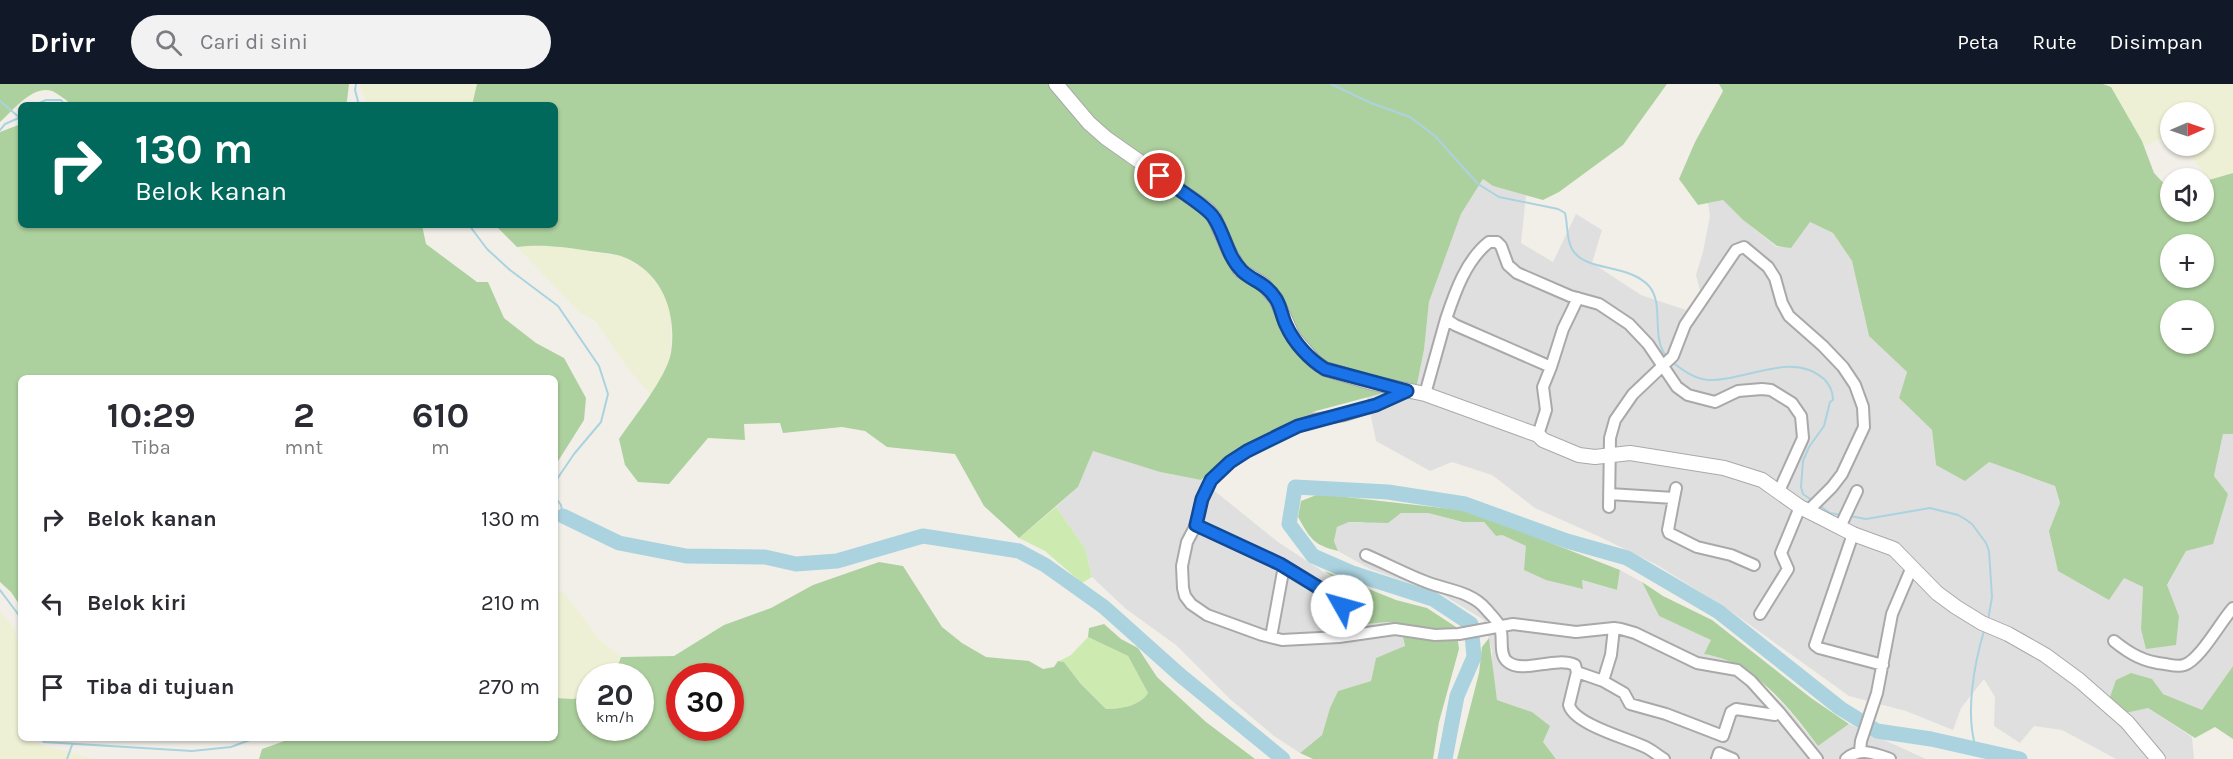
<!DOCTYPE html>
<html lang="id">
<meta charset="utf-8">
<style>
body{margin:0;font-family:Karla,sans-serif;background:#f2f2f3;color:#2b2b33;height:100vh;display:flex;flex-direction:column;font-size:22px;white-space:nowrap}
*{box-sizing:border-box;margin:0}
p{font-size:20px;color:#7c7c81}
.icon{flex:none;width:33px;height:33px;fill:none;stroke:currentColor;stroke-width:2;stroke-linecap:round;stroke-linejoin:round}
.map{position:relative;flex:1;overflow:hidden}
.sheet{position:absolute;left:18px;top:291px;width:540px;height:366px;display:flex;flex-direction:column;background:#fff;border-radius:9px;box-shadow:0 2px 4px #0004}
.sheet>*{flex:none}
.banner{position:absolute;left:18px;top:18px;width:540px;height:126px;border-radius:9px;box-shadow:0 2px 4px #0004;background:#00695c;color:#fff;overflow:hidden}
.needle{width:39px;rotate:88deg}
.buttons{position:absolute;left:2160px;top:18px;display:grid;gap:12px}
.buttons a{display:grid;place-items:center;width:54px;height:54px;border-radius:50%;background:#fff;box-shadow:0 2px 4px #0004;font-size:30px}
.speed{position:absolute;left:576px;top:579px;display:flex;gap:12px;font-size:30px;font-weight:700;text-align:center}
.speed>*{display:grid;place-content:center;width:78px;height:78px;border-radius:50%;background:#fff;box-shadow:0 2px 4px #0004;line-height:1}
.speed small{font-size:15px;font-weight:400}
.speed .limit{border:9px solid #d22;background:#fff;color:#111}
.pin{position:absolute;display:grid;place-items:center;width:51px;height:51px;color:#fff;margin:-26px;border:3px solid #fff;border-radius:50%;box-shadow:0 2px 6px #0007}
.me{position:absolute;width:66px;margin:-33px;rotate:308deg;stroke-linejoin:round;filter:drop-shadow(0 0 4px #0008)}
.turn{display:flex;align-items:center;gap:21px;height:126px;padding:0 18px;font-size:27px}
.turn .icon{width:78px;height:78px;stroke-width:2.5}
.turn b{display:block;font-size:42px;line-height:51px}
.eta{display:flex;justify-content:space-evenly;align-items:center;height:102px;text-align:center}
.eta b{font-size:36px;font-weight:700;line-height:42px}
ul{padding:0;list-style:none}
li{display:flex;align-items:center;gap:18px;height:84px;padding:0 18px}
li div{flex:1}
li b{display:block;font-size:22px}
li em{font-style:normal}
header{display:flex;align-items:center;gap:36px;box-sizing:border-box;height:84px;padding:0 30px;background:#111827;color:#fff}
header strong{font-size:28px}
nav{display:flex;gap:33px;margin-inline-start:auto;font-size:21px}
.search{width:420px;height:54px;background:#f2f2f3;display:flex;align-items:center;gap:15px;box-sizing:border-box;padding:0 21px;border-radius:33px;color:#7c7c81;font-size:22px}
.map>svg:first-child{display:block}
</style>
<header>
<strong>Drivr</strong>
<div class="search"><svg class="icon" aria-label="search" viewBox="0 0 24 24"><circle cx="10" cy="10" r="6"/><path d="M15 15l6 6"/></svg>Cari di sini</div>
<nav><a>Peta</a><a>Rute</a><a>Disimpan</a></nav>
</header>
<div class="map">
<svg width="2233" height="675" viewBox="0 0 2233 675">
<rect width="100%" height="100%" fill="#f2efe9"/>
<path fill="#e0dfdf" d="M1483 95 1493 102 1526 111 1521 159 1553 178 1576 130 1602 146 1592 179 1641 211 1686 226 1701 210 1696 191 1703 168 1710 132 1708 119 1723 115 1743 136 1777 163H1791L1810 138 1833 149 1852 177 1869 252 1907 288 1899 314 1932 346 1936 381 1989 378 2055 402 2060 419 2049 447 2124 494 2143 503 2141 545 2179 532 2167 502 2186 467 2228 410 2214 392 2223 350H2233V582L2202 627 2163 610 2148 624 2192 653 2194 675H2116L2062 646 2034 642 2020 659 1994 642 1995 613 1984 595 1961 624 1953 646 1906 627 1849 612 1729 526 1657 481 1598 452 1535 424 1492 391 1452 378 1430 387 1376 357 1367 313 1417 299 1424 266 1429 218 1461 130Z
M1093 366 1160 388 1201 396 1278 458 1348 504 1361 521 1365 539 1387 538 1400 539 1405 563 1376 574 1371 597 1338 607 1330 624 1322 651 1300 669 1274 652 1230 615 1176 561 1126 525 1092 493 1085 464 1056 423 1078 403Z
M1401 429H1428L1463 438H1484L1496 452 1502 451 1526 462 1583 504 1581 496 1617 506 1620 486 1642 498 1659 532 1712 556 1705 570 1716 572 1747 585 1786 623 1818 662 1849 640 1926 675H1556L1543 658 1532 628 1497 616 1492 589V567L1484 536 1443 511 1370 485 1338 467 1334 457 1337 443 1349 438 1361 439Z"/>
<path fill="#eef0d5" d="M360 0H477L472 21H367Z
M2103 0H2233V89L2209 96 2183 62H2204V28H2170V50L2144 63 2111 3Z
M540 160 559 162 625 173 649 189 664 208 671 229V270L658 299 650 310 626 282 596 238 578 227 517 163Z
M563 507 599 555 621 573 614 592H590L589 612 573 615 555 614V511Z
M0 527 14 544 20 564 21 654H28L29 656 44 661 94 675H0Z"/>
<path fill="#cdebb0" d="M1056 423 1085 464 1092 493 1082 499 1045 467 1019 454Z
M1088 553 1128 572 1148 609C1140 622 1120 625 1106 625L1080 599 1064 578 1059 577 1071 571Z"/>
<path fill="#add19e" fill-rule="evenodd" d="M0 0H349L347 17 344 21H72C67 17 59 10 52 7 32 1 13 27 0 38Z
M477 0H1667L1623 61 1559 108 1543 116 1493 102 1483 95 1461 130 1429 218 1424 266 1417 300 1316 327 1235 366 1201 396 1160 388 1093 367 1078 403 1019 454 984 422 955 370 887 363 865 347 842 343 783 349 780 339 744 340 745 356 708 354 669 400 638 398 625 381 619 355C634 333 666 294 671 269 677 230 663 190 626 174 615 169 601 169 590 167 564 163 542 160 517 163L495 141H555V21H472Z
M1719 0H2103L2111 3 2142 57 2154 89 2170 106V128H2204V100L2209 96 2233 89V350H2223L2214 392 2228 410 2213 460 2186 467 2167 501 2179 532 2176 561 2146 565 2141 545 2143 503 2124 494 2109 516 2058 487 2049 447 2060 419 2055 402 1989 378 1965 397 1936 381 1932 346 1899 314 1907 288 1869 252 1852 177 1833 149 1810 138 1791 164 1777 162 1743 136 1723 116 1698 121 1679 95 1695 58 1723 7ZM2170 160H2204V194H2170ZM2170 226H2204V260H2170Z
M21 40V141H422L426 160 477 198H488L504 234 536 259 564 274 586 314 584 336 555 382V294H21V523L11 508 0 498V48Z
M1319 410 1469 427 1620 486 1617 506 1582 496 1583 505 1546 496 1524 486 1526 462 1502 451 1496 452 1484 438H1463L1428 429H1401L1388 439 1349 438 1337 443 1334 457 1338 467C1313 461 1310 454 1298 433L1301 417Z
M879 478 903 482 942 543 962 559 986 573 1029 577 1043 585 1054 583 1058 577 1064 578 1080 599 1106 625C1120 625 1140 622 1148 609L1128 572 1088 553 1089 544 1104 540 1121 555 1138 564 1157 593 1206 638 1255 675H259L262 665 293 654H555V614L573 615 589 612 590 644H640V592H614L621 573 674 572 724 541 771 524 813 501ZM680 592H730V644H680Z
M1324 487 1396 516 1427 524 1456 543 1459 565 1439 638 1433 675H1313L1300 669 1322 651 1330 624 1338 607 1371 597 1376 574 1405 562 1400 539 1387 538 1365 540 1361 521 1348 504Z
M1642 498 1663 512 1712 536 1811 614 1849 640 1818 662C1789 624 1755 578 1704 570L1711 556 1659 532Z
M1489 554 1497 616 1532 628 1550 642 1543 658 1556 675H1457L1479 589 1482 563Z
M2233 582V655L2215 643 2195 654 2148 624 2125 629 2110 613 2116 596 2131 589 2152 595 2163 610 2202 626Z"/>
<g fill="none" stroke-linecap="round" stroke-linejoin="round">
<path stroke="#aad3df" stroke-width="2" d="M356 0 355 6 359 21
M1331 0 1371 19 1410 33 1435 52 1478 100 1499 113 1558 125 1565 129C1568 141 1566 154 1572 165 1584 188 1628 179 1649 202 1665 221 1650 254 1667 273
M0 17 20 34
M35 21 46 16H61L65 21
M0 46 5 40 21 33
M469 141 487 165 510 186 558 222 599 282 608 310 601 338 574 370 555 398
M1671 277C1681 285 1694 295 1708 296 1745 298 1791 266 1824 295 1830 301 1833 307 1833 316L1830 318 1824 342 1809 363 1803 377 1801 403 1803 410 1813 417
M555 413 561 421 563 432 555 437
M1820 422 1830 429 1841 431
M1850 432 1866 435 1930 424 1958 431 1965 435 1972 440 1986 459 1989 467 1992 513 1988 536
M555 479V481
M0 506 21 534
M40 654 44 658 192 667 231 663 255 654
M1976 664C1965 631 1974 580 1984 547
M67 675 72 661"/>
<path stroke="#aad3df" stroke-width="15" d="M563 432 619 459 686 472 765 473 796 480 837 477 923 452 1019 467 1045 481 1104 523 1180 591 1283 675
M1445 675 1457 612 1474 573 1471 540 1433 515 1352 489 1313 472 1289 440 1295 403 1388 408 1465 420 1567 457 1627 474 1719 528 1840 624 1877 647 1931 655 2020 675"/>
<defs>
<path id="minor" d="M1446 235C1455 208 1466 176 1489 158H1497L1501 162 1508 181 1517 189 1570 212 1599 220 1629 240 1648 260 1677 303 1688 311 1715 318 1738 307 1762 305 1771 306 1792 319 1801 332 1803 354 1779 407
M1407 307 1376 321 1344 331 1314 336 1282 349 1247 367 1230 378 1211 396 1202 415 1196 441 1187 458 1182 482 1183 504 1185 512 1191 520 1207 531 1262 551 1282 556 1339 553 1395 545 1435 551 1459 550 1513 540 1576 548 1614 544 1621 545 1635 549 1697 579 1737 586 1751 597 1779 628 1817 675
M1425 310 1446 235 1455 241 1551 283 1563 245 1578 214
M1538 351 1546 326 1543 303 1551 283
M1609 410 1674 414 1676 404
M1674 414 1668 446 1669 449 1697 463 1731 471 1754 481
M1609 423 1610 354 1615 336 1633 310 1673 272 1685 241 1736 166 1744 163 1768 183 1775 194 1782 219 1789 232 1823 262 1843 283 1855 301 1863 323 1864 343 1842 390 1832 403 1808 427
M1196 441 1284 482 1271 553
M1840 443 1857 407
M1853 450 1815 561 1819 564 1883 581
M1366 471C1387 480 1407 491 1429 499 1448 506 1472 508 1486 525 1490 530 1498 537 1500 543 1504 553 1498 571 1508 578 1523 590 1555 572 1575 581L1577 588 1569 621C1574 640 1626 654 1643 662 1651 665 1657 671 1664 675
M1284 482 1342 519 1339 553
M1760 530 1788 485 1781 469 1800 423
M2114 557C2130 570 2144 578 2165 580 2171 581 2178 583 2184 581 2200 576 2221 537 2233 524
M1577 588 1603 597 1611 571 1614 544
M1603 597 1624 609 1630 620 1666 630 1723 652 1731 628 1736 625 1775 631 1779 628
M1860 667 1861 657 1877 609 1892 530 1912 483
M1717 675 1719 669 1733 675
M1846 675C1860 663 1874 669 1890 675"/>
<path id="tertiary" d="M1056 0 1089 39 1106 54 1207 125 1214 133 1229 167 1240 186 1263 200 1276 215 1293 253 1315 278 1325 285 1373 299 1425 310 1524 346 1538 351 1543 356 1579 371 1595 373 1630 369 1724 384 1762 396 1800 423 1822 434 1853 450 1894 465 1937 509 1956 523 1982 539 2008 550 2045 571 2079 596 2127 638 2158 675"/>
</defs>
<use href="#minor" stroke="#a9a9a9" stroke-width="14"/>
<use href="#tertiary" stroke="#a9a9a9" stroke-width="16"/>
<use href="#minor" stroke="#fff" stroke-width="10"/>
<use href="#tertiary" stroke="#fff" stroke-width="14"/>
</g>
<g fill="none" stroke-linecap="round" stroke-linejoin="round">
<defs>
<path id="route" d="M1160 92C1172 102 1208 123 1214 134 1225 151 1227 172 1242 187 1254 198 1265 198 1276 215 1281 223 1282 233 1286 241 1294 259 1309 275 1325 285L1407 307 1376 321 1298 342 1247 367 1230 378 1211 396 1202 415 1196 441 1280 480 1339 516 1342 522"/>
</defs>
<use href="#route" stroke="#114b97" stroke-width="15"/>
<use href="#route" stroke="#1a73e8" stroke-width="10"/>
</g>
</svg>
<div class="buttons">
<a><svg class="needle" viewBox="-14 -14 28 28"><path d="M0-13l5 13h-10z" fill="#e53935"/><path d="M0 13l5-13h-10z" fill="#7c7c81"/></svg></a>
<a><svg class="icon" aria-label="sound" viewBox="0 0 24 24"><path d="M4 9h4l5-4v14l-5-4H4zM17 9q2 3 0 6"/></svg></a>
<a>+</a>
<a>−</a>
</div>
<div class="speed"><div>20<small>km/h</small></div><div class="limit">30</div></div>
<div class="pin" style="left:1160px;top:92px;background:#d93025"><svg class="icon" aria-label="arrive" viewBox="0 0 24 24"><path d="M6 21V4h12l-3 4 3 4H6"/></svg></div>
<svg class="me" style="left:1342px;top:522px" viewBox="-20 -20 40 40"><circle r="19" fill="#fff"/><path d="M0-13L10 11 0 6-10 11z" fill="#1a73e8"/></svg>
<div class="banner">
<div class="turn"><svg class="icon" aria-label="right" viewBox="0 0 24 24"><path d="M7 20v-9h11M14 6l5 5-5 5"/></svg><div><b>130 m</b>Belok kanan</div></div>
</div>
<section class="sheet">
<div class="eta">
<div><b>10:29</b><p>Tiba</p></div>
<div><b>2</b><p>mnt</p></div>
<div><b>610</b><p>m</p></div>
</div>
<ul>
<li><svg class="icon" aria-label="right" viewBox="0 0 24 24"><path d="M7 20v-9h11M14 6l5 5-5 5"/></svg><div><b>Belok kanan</b></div><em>130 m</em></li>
<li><svg class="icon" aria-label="left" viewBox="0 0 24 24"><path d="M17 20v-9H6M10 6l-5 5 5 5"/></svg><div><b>Belok kiri</b></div><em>210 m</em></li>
<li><svg class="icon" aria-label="arrive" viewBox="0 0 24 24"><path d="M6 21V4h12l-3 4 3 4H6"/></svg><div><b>Tiba di tujuan</b></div><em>270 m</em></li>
</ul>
</section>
</div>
